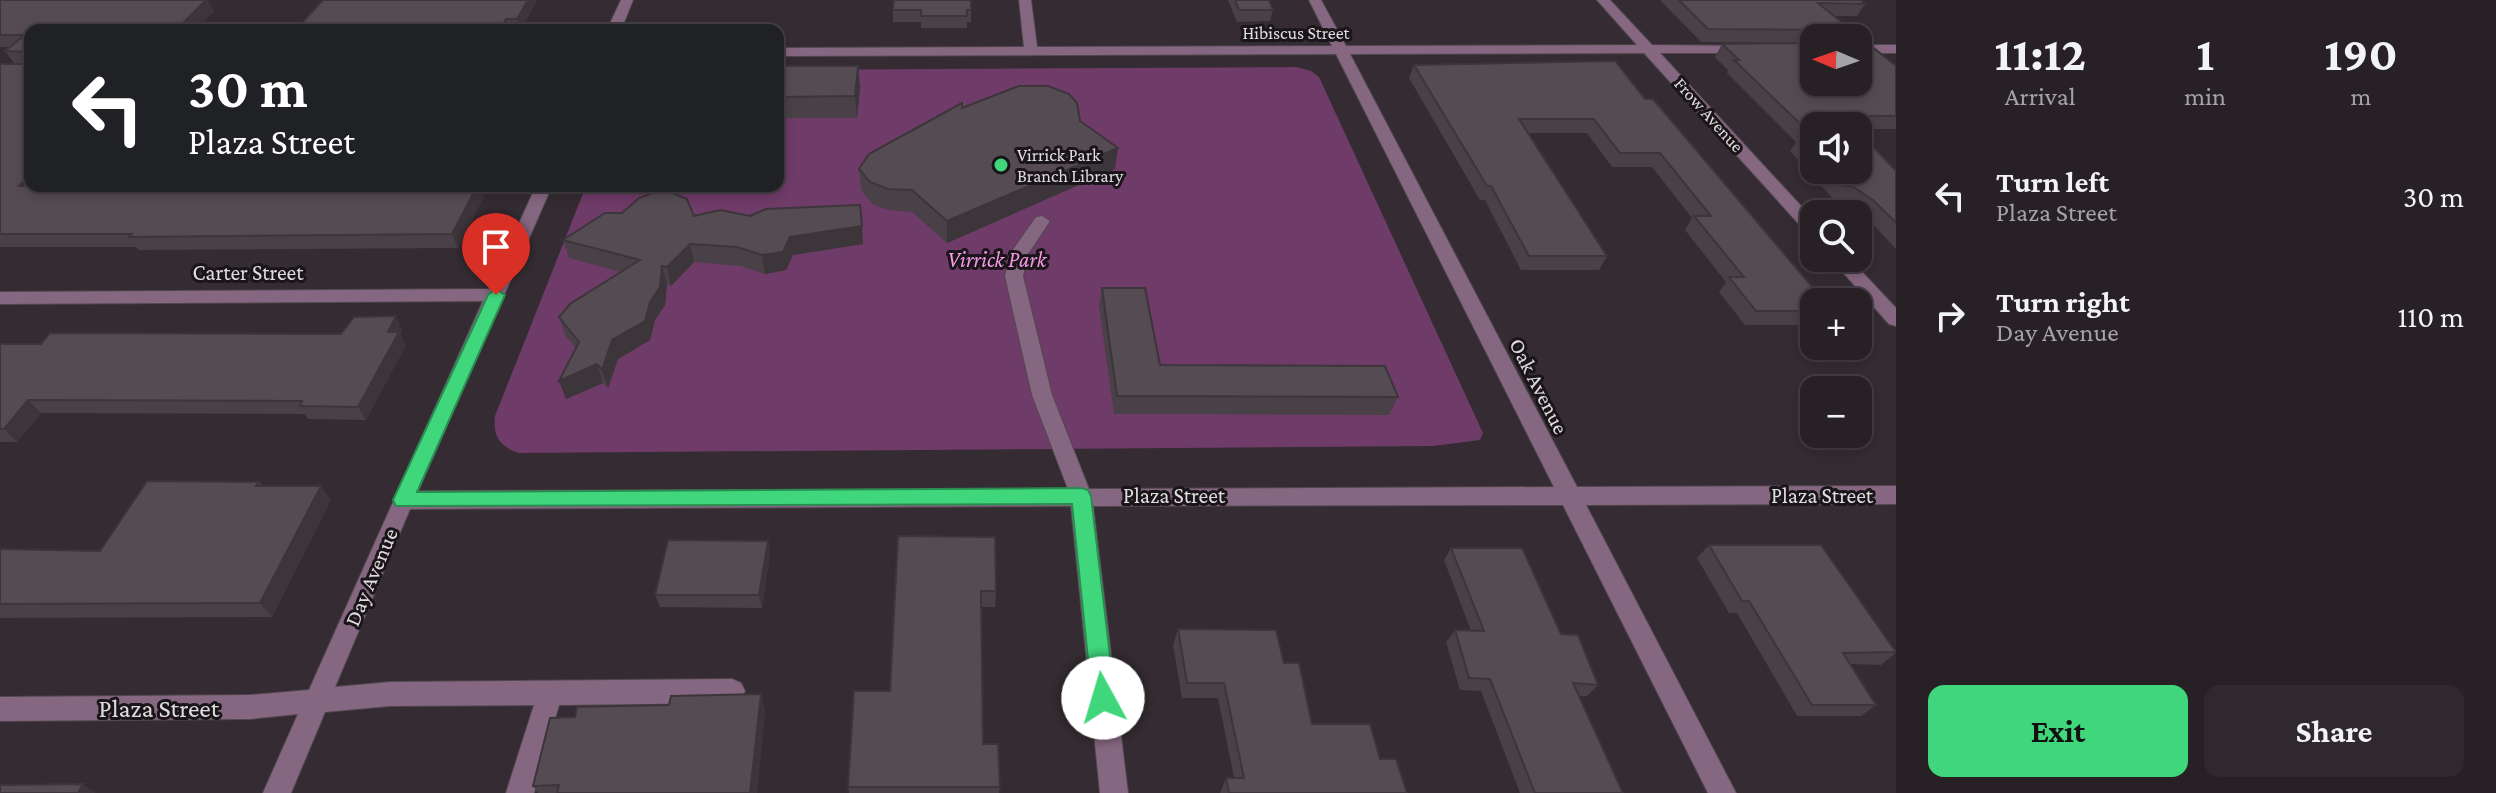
<!DOCTYPE html>
<meta charset="utf-8">
<style>
body{margin:0;font-family:"Crimson Pro",serif;background:#2f292e;color:#f1f3f6;height:100vh;display:flex;flex-direction:column;font-size:30px;white-space:nowrap}
*{box-sizing:border-box;margin:0}
p{font-size:26px;color:#a4a3a7}
.icon{flex:none;width:44px;height:44px;fill:none;stroke:currentColor;stroke-width:2;stroke-linecap:round;stroke-linejoin:round}
.map{position:relative;flex:1;overflow:hidden}
.drawer{display:flex;flex-direction:column;background:#272126;width:600px}
.drawer>*{flex:none}
.banner{position:absolute;left:24px;top:24px;width:760px;height:168px;border-radius:16px;box-shadow:0 4px 12px #0003,0 0 0 2px #433e43;background:#202124;color:#fff;overflow:hidden}
.needle{width:52px;rotate:272deg}
.buttons{position:absolute;left:1800px;top:24px;display:grid;gap:16px}
.buttons a{display:grid;place-items:center;width:72px;height:72px;border-radius:16px;background:#272126;box-shadow:0 4px 12px #0003,0 0 0 2px #433e43;font-size:40px}
.pin{position:absolute;display:grid;place-items:center;width:68px;height:68px;color:#fff;margin:-82px -34px;border-radius:50% 50% 50% 0;rotate:-45deg;box-shadow:0 0 8px #0007}
.pin .icon{rotate:45deg}
.me{position:absolute;width:88px;margin:-44px;rotate:354deg;stroke-linejoin:round;filter:drop-shadow(0 0 6px #0008)}
.turn{display:flex;align-items:center;gap:28px;height:168px;padding:0 32px;font-size:36px}
.turn .icon{width:104px;height:104px;stroke-width:2.5}
.turn b{display:block;font-size:56px;line-height:68px}
.eta{display:flex;justify-content:space-evenly;align-items:center;height:136px;text-align:center}
.eta b{font-size:48px;font-weight:700;line-height:56px}
.primary-button{display:flex;gap:16px;margin-top:auto;padding:16px 32px}
.primary-button a{flex:1;height:92px;border-radius:16px;background:#40d77c;color:#111;font-size:32px;font-weight:700;line-height:92px;text-align:center}
.primary-button a+a{background:#2f292e;color:#f1f3f6}
ul{padding:0;list-style:none}
li{display:flex;align-items:center;gap:24px;height:120px;padding:0 32px}
li div{flex:1}
li b{display:block;font-size:30px}
li em{font-style:normal}
main{display:flex;flex:1;min-height:0}
.map>svg:first-child{display:block}
</style>
<main>
<div class="map">
<svg width="1896" height="793" viewBox="0 0 1896 793">
<rect width="100%" height="100%" fill="#342c32"/>
<path fill="#6f3b68" d="M1296 67 1311 71 1319 77 1483 433 1480 440 1433 446 518 453C499 446 493 436 495 416L586 186H778V70Z"/>
<g fill="none" stroke-linecap="round" stroke-linejoin="round">
<defs>
<path id="minor" d="M621 0H633L621 30H607Z
M1019 0H1031L1037 47 1332 46 1309 0H1321L1346 46 1637 45 1597 0H1610L1652 45 1751 46 1753 49 1746 53H1660L1814 220V235L1808 234 1644 53 1350 54 1577 487 1896 486V504L1586 505 1736 793H1708L1563 505 1093 506 1128 793H1100L1071 506 410 509 335 687 390 682 732 679 741 683 745 691 741 699 732 703 559 705 534 793H506L534 705 390 706 325 712 291 793H263L298 714 250 719 0 721V697L250 695 309 690 483 301 0 304V292L489 289 536 186H552L418 491 1068 489 1032 395 1005 276 1010 254 1036 217 1042 216 1050 221 1028 254 1023 276 1052 395 1089 489 1554 487 1336 54 778 56V48L1024 47Z
M1858 45H1896V53H1858Z
M1830 258H1849L1896 308V326L1889 324Z"/>
</defs>
<use href="#minor" stroke="#50484e" stroke-width="2"/>
<use href="#minor" fill="#866781" fill-rule="evenodd"/>
</g>
<path fill="#494147" d="M0 0 214 11 195 30H30V186H489L458 248 139 250 136 247H0V64H23L14 63 5 51 10 47H0Z
M323 0H537L521 30H304L301 24Z
M971 0V22H967V28H921V22H893V10Z
M1228 0H1269L1273 10 1270 21 1237 22Z
M1660 0H1861L1865 4 1857 16H1834L1896 66V129H1858V126H1814V170L1896 171V249L1863 214 1841 199 1834 200 1790 151 1796 142 1727 73 1728 70 1715 57 1722 44 1814 82 1858 38H1814V43L1701 42Z
M1615 61 1814 302V325H1745L1719 292 1726 282 1685 230 1692 218 1652 167H1612L1587 133H1528L1607 256 1599 270H1521L1485 200H1480L1409 78 1414 65Z
M778 69 860 87 857 118H778Z
M1080 121 1115 169 947 243 912 212 889 210 872 204 861 190 859 169Z
M694 216 863 244 793 255 786 270 765 274 741 266 694 262 671 286 667 284 665 305 655 320 650 340 618 359 608 388 603 383 566 399 576 348 565 335 559 317 621 272 569 258 563 240Z
M1102 288 1160 365 1398 397 1389 415 1114 414 1099 306Z
M402 330 400 335 406 345 366 420 308 419 305 414 41 413 17 442H0V344H23L341 334Z
M259 482 263 486 331 500 272 617 0 618V549L100 551Z
M898 536 996 591 995 607H981L983 744 1000 787 999 793H849L848 787 890 691Z
M768 541 770 554 762 608 660 607 655 595Z
M1709 545 1896 653 1881 665 1851 664 1876 705 1861 716H1797L1737 613H1729L1697 558Z
M1451 548 1561 634 1598 685 1587 696H1579L1623 793H1520L1481 691 1460 690 1446 642 1455 630 1471 631 1444 560Z
M1178 629 1284 663 1312 724 1380 759 1407 793H1220L1226 778H1234L1218 698H1182L1173 645Z
M765 710 757 793H538L533 786Z"/>
<path fill="#3c353a" d="M206 0H208L214 11 195 30H177Z
M528 0H537L521 30 517 19Z
M506 19 510 30H505L503 25Z
M858 66 860 87 857 118 855 96Z
M1118 148 1115 169 947 243V221Z
M30 175V186H19Z
M477 186H489L458 248 452 234Z
M862 226 863 244 793 255 786 270 765 274 762 255 790 237Z
M690 244 694 262 671 286 667 267Z
M662 266 667 284 665 305 655 320 650 340 618 359 608 388 602 370 612 340 650 302Z
M396 316 402 330 400 335 406 345 366 420 358 407 388 332Z
M597 364 603 383 566 399 559 381Z
M28 400 41 413 17 442 4 429Z
M321 486 331 500 272 617 260 603Z
M768 541 770 554 762 608 759 595Z
M761 694 765 710 757 793H750Z
M83 784 96 793H78Z"/>
<path fill="#554c53" stroke="#3c353a" stroke-width="2" d="M0 0H206L177 29 30 30V175L19 186H477L452 234 129 237 132 234H0V64H23L24 52 5 51 25 35H0Z
M323 0H528L517 19H506L503 25 301 24Z
M894 0H971V10H967V16H921V10H893Z
M1235 0H1269L1273 10H1239Z
M1679 0H1861L1865 4 1818 3 1896 66V116H1844L1854 126H1814V137L1734 60H1739L1722 44 1814 43V82H1858V38H1825L1824 30 1708 29Z
M1615 61 1645 99H1653L1825 302H1814V311H1756L1729 277H1744L1694 216H1711L1660 153H1620L1594 119H1519L1607 256H1529L1491 186H1487L1414 65Z
M779 66H858L855 96 778 97Z
M1019 86H1048L1069 94 1077 103 1080 121 1118 148 947 221 912 190 888 189 870 182 859 169 869 154 962 103V108Z
M1858 131 1896 171V223L1873 200 1852 186H1844L1829 170H1858Z
M1799 137 1814 138V153Z
M663 189 687 199 694 216 720 210 750 216 766 209 860 205 862 226 790 237 783 252 762 255 737 247 690 244 667 267 662 266 660 287 650 302 645 321 612 340 602 370 597 364 559 381 579 342 559 317 570 304 640 260 563 240 605 213H622L639 198Z
M1102 288H1145L1160 365 1385 366 1398 397 1117 396Z
M396 316 388 332H399L358 407 300 406 302 401 28 400 4 429H0V344H41L50 333 341 334 354 317Z
M147 481 259 482 256 486H321L260 603 0 604V549L100 551Z
M898 536 995 537 996 591H981L983 744H998L1000 787H848L854 691H890Z
M668 540 768 541 759 595H655Z
M1709 545H1821L1896 652 1843 653 1876 705H1812L1749 601H1742Z
M1451 548H1522L1561 634 1578 635 1598 685 1573 683 1623 793H1535L1490 679 1469 678 1455 630 1484 631Z
M1178 629 1276 630 1284 663H1299L1312 724H1370L1380 759H1396L1407 793H1229L1226 778H1244L1224 683H1187Z
M761 694 750 793H557L559 785 533 786 550 718 575 717 577 707 669 705 671 696Z
M83 784 78 793H0V785Z"/>
<path fill="#40d77c" stroke="#2a8c51" stroke-width="2" d="M496 289 505 295 417 492 1081 488 1088 490 1091 496 1115 698 1111 705 1103 708 1095 705 1092 698 1072 504 396 506 393 500 488 295Z"/>
<circle fill="#40d77c" stroke="#191518" stroke-width="3" cx="1001" cy="165" r="8"/>
<g text-anchor="middle" dominant-baseline="central" stroke-width="6" stroke-linejoin="round" paint-order="stroke">
<g font-size="18" fill="#e0dbdf" stroke="#191518">
<text x="1296" y="33">Hibiscus Street</text>
<text transform="translate(1709 115) rotate(48)">Frow Avenue</text>
</g>
<g font-size="18" fill="#e0dbdf" stroke="#191518" text-anchor="start">
<text x="1017" y="155">Virrick Park<tspan x="1017" dy="21">Branch Library</tspan></text>
</g>
<g font-size="22" font-style="italic" fill="#f797e8" stroke="#191518">
<text x="997" y="259">Virrick Park</text>
</g>
<g font-size="22" fill="#e0dbdf" stroke="#191518">
<text x="248" y="272">Carter Street</text>
<text transform="translate(1539 386) rotate(63)">Oak Avenue</text>
<text x="1174" y="495">Plaza Street</text>
<text x="1822" y="495">Plaza Street</text>
<text transform="translate(371 577) rotate(-67)">Day Avenue</text>
</g>
<g font-size="26" fill="#e0dbdf" stroke="#191518">
<text x="159" y="708">Plaza Street</text>
</g>
</g>
</svg>
<div class="buttons">
<a><svg class="needle" viewBox="-14 -14 28 28"><path d="M0-13l5 13h-10z" fill="#e53935"/><path d="M0 13l5-13h-10z" fill="#a4a3a7"/></svg></a>
<a><svg class="icon" aria-label="sound" viewBox="0 0 24 24"><path d="M4 9h4l5-4v14l-5-4H4zM17 9q2 3 0 6"/></svg></a>
<a><svg class="icon" aria-label="search" viewBox="0 0 24 24"><circle cx="10" cy="10" r="6"/><path d="M15 15l6 6"/></svg></a>
<a>+</a>
<a>−</a>
</div>
<div class="pin" style="left:496px;top:295px;background:#d93025"><svg class="icon" aria-label="arrive" viewBox="0 0 24 24"><path d="M6 21V4h12l-3 4 3 4H6"/></svg></div>
<svg class="me" style="left:1103px;top:698px" viewBox="-20 -20 40 40"><circle r="19" fill="#fff"/><path d="M0-13L10 11 0 6-10 11z" fill="#40d77c"/></svg>
<div class="banner">
<div class="turn"><svg class="icon" aria-label="left" viewBox="0 0 24 24"><path d="M17 20v-9H6M10 6l-5 5 5 5"/></svg><div><b>30 m</b>Plaza Street</div></div>
</div>
</div>
<section class="drawer">
<div class="eta">
<div><b>11:12</b><p>Arrival</p></div>
<div><b>1</b><p>min</p></div>
<div><b>190</b><p>m</p></div>
</div>
<ul>
<li><svg class="icon" aria-label="left" viewBox="0 0 24 24"><path d="M17 20v-9H6M10 6l-5 5 5 5"/></svg><div><b>Turn left</b><p>Plaza Street</p></div><em>30 m</em></li>
<li><svg class="icon" aria-label="right" viewBox="0 0 24 24"><path d="M7 20v-9h11M14 6l5 5-5 5"/></svg><div><b>Turn right</b><p>Day Avenue</p></div><em>110 m</em></li>
</ul>
<div class="primary-button"><a>Exit</a><a>Share</a></div>
</section>
</main>
